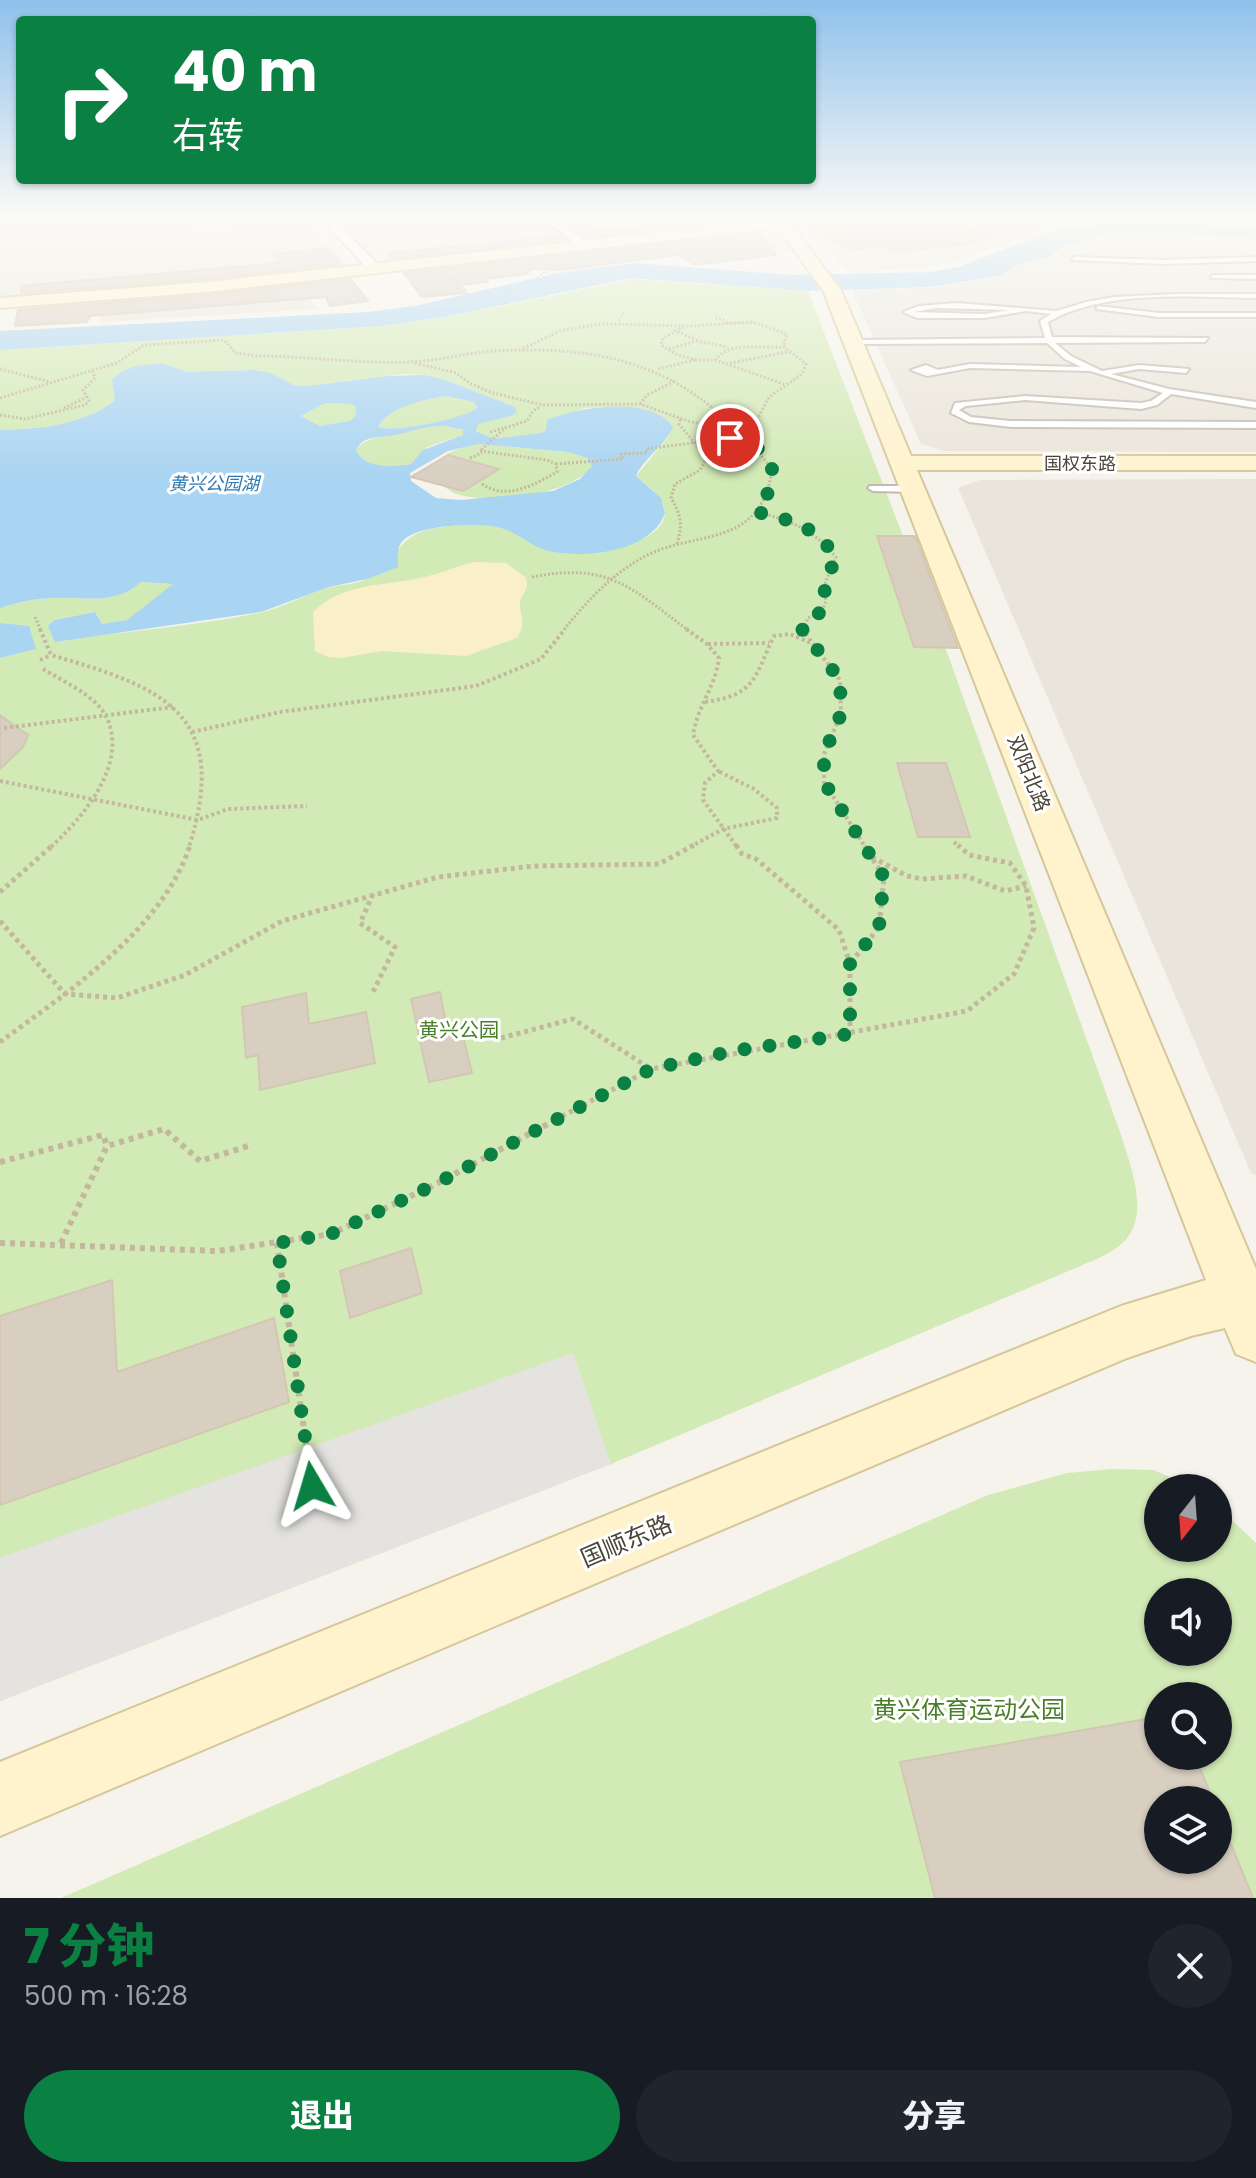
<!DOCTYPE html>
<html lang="zh">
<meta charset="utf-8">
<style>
body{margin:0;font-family:Poppins,"Noto Sans SC",sans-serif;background:#20242c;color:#f1f3f6;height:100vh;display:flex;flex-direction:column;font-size:30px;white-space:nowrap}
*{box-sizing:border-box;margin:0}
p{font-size:26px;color:#9ea1a6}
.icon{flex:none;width:44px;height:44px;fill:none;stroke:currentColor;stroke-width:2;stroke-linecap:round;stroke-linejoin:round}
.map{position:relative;height:1898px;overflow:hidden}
.drawer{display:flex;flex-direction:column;background:#171b24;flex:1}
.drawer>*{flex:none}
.hud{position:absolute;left:16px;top:16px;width:800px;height:168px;border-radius:8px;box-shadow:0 2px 6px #0004;background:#0b8043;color:#fff;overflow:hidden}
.needle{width:52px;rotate:197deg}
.fabs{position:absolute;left:1144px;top:1474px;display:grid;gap:16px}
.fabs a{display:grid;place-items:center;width:88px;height:88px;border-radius:50%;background:#171b24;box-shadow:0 2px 6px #0004;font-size:40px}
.pin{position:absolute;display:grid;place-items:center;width:68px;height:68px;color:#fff;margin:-34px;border:4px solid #fff;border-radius:50%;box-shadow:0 2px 8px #0007}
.me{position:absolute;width:88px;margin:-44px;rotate:353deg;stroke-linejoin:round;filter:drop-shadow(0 0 6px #0008)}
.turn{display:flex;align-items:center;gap:28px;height:168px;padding:0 24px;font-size:36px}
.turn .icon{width:104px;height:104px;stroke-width:2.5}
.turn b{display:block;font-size:56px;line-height:68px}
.round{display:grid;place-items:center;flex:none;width:84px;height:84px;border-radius:42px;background:#20242c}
.overview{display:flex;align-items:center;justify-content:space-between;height:136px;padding:0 24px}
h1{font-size:48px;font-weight:800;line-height:60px;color:#0b8043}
.button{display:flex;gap:16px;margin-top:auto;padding:16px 24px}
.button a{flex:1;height:92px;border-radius:48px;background:#0b8043;color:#fff;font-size:32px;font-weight:800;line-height:92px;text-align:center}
.button a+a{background:#20242c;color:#f1f3f6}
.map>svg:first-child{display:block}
</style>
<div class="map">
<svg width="1256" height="1898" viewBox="0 0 1256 1898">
<rect width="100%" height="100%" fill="#f6f3ec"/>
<path fill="#eae5da" d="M132 214H191L201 228 305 217 350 267 212 282 0 299V224Z
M333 214H722L738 223 396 261 376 258Z
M902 214H1015L1050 227 952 263 922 268 849 272 807 234 805 228 813 222Z
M1025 214H1256V225L1143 219 1053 225Z
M762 231 782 234 797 251 718 254 692 239Z
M1119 232 1256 238V452L944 451 921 444 852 290 929 288 992 278 1025 262 1054 256 1067 245Z
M298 283 317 309 99 322 105 302Z
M1256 479V1175L1251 1173 958 488 980 480Z"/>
<path fill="#efe8d6" d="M0 214H132L0 224Z"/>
<path fill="#d2eab5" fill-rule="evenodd" d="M633 279 808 291 931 608 1120 1132C1129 1161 1149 1209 1128 1237 1117 1252 1094 1260 1078 1267L611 1464 0 1701V658L36 649 8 624 0 623V608C18 602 37 598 56 598 87 597 116 605 141 582L174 584 127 620 102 624 95 612 55 620V642C123 631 192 627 259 613 282 608 304 595 327 588 340 584 357 585 368 578 393 565 398 537 427 530 449 525 476 522 499 527 520 532 534 549 559 553 583 557 674 545 664 507 661 494 645 484 636 476L669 436 636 409 607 407 584 408 541 433 525 437 495 439 475 430 478 423 511 416 515 407 443 379 424 375 402 374 309 386 294 385 271 373 255 370 188 373 164 364 139 366 114 381 115 400C85 425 38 429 0 430V350L384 326 452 316Z
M446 396 474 402 477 409C464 419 393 433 378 427 390 406 424 400 446 396Z
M325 403 352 404 356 407V416L349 421 320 426 301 416Z
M446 426 463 430V435L427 447 411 464C392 467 367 469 356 451 363 433 426 426 446 426Z
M479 444 568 452 587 458 592 466C572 495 489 505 457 494 450 492 443 485 436 481L433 467C445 451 460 448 479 444Z
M1112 1469 1154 1470 1194 1488H1158V1548H1218V1507L1256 1543V1898H61L988 1495 1067 1473ZM1158 1592H1218V1652H1158ZM1158 1696H1218V1756H1158ZM1158 1800H1218V1860H1158Z"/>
<path fill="#f9efc9" d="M474 562 506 563 525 577C532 590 518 595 520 607 522 621 525 625 517 638L466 656 382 651 342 658 328 657 315 651 313 612C345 580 391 587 432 575 446 571 460 565 474 562Z"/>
<path fill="#e5e3e0" d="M573 1353 611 1464 0 1701V1558Z"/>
<path fill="#a9d4f2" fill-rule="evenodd" d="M1135 221 1256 227V238L1146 232 1107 234 1066 245 1050 257 1024 262 998 276 929 287 808 291 631 278 450 316 382 326 0 350V331L368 312 415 306 558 273 635 263 793 275 931 272 958 267 1064 227Z
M164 364 188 372 255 370 271 373 294 385 309 386 387 376 424 375 443 379 515 407 517 412 511 416 478 424 476 431 495 439 541 433 546 430 547 420C577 407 651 395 673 427 665 446 643 459 636 476L661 498 665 513C652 553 579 560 545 550 529 545 517 532 501 528 481 522 413 524 401 543 396 551 398 559 398 567L367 579 329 587 261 612 55 642 48 626 55 620 95 612 102 624 127 620 173 584 141 582C116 605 88 597 56 598 37 598 18 602 0 608V430C38 429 85 425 115 400L112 380C124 365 146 364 164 364ZM446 396 474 402 477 408C464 419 393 433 378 427 390 406 424 400 446 396ZM325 403 352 404 356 407V416L349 421 320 426 301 416ZM446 426 463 430V435L423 450 411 464C392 467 367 469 356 451 362 435 379 438 395 435 413 431 427 425 446 426ZM479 444 568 452 587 458 592 466 580 479 553 491 461 500 436 498 411 481 410 473 448 451Z
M0 623 29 626 36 649 0 658Z"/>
<path fill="#d8cfc1" stroke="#d3c7b4" stroke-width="2" d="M935 214 994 237 972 240 978 243 896 252 884 246 852 250 811 228Z
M722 218 728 222 585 237 580 233Z
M759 233 776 255 695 265 680 255 560 270 532 269 526 274 486 279 488 282 457 285 466 293 422 297 404 273Z
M561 236 566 240 393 259 388 253Z
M328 248 340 264 207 279 21 293 22 286 279 263 273 254Z
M351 279 368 301 330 306 326 297 90 316 87 322 15 326 18 310 207 295Z
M448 455 499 469 463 491 411 477Z
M877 536H915L958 648 914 647Z
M0 715 28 735 23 747 0 769Z
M897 763H946L970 837H918Z
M440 992 446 1023 459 1020 472 1073 429 1082 411 999Z
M306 993 309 1024 366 1012 375 1063 260 1090 258 1055 246 1058 242 1007Z
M411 1248 422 1293 350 1318 340 1271Z
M112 1280 117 1372 274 1318 289 1402 0 1505V1316Z
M1158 1717V1756H1195L1213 1800H1158V1860H1218L1219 1815 1253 1898H935L900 1762Z"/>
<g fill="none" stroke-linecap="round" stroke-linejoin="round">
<defs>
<path id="lane" d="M1074 257 1163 260 1256 257V261L1163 264 1072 260Z
M1213 275H1256V279L1211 278Z
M1177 294H1256V298C1192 297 1105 289 1048 322L1052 337 1208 338 1205 342 1055 343 1071 356 1102 371 1139 365 1189 369 1186 373 1139 369 1111 374 1169 389 1256 402V408L1171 394 1157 405 1141 409 1025 400 966 406 959 410 971 417 1011 421 1256 422V428L1011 427 969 422 951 413 955 403 1025 396 1141 403 1151 401 1163 393 1090 371 970 368 927 376 911 370 926 365 938 370 970 364 1081 367 1065 359 1047 343 853 344 849 342 853 340 1045 338 1040 321 1051 314 1026 311 985 318H917L903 312 919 306 957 303 1057 311 1086 302 1114 297ZM936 308 1009 310 985 314 914 312Z
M1098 306 1159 313H1256V317H1159L1096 309Z
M870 486H915L920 489 915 492 873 491 868 488Z"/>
<path id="street" d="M317 214H329L378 265V271H370Z
M538 214H550L590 245 580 247Z"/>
<path id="secondary" d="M767 214H782L786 218 872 214 865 219 793 227 841 290 911 456H1256V470H917L1256 1269V1362L1236 1354 1225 1328 1191 1336 1127 1358 0 1836V1762L1121 1306 1206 1280 823 290 778 228 207 292 0 308V298L207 282 771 220Z"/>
</defs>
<use href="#lane" stroke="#c2bbae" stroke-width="4"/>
<use href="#street" stroke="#c2bbae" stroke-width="4"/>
<use href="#secondary" stroke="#d6c79b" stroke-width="4"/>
<path stroke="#c4b79f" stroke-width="2" stroke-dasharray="2 2" stroke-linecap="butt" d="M453 278 467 291
M537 278 546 271
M715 318 727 320
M619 321 624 311
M725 323H757"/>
<path stroke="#c4b79f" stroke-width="3" stroke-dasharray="2 2" stroke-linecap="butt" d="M684 327 663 338 661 345 678 355 696 360H715L784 384
M674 330 697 340
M669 349 697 341 728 347
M715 360C730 340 762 349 784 347
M415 363 456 373 471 384 493 393 543 405 640 404 691 422 714 425 748 422 759 416 769 397 802 374 806 364 783 346 787 334 752 322 692 326 604 324 562 330 522 349
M726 364 787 352
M0 369 50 382
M658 369 695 360
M0 398 117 363 144 345 224 340 236 353 256 356C307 356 358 364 409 362 438 361 465 353 494 351 618 344 694 371 772 469 761 552 692 528 640 559 609 577 585 603 563 631
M640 404 647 395 675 381
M64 408 87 397
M0 415 25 419 85 405 89 401 83 390 95 378 92 369
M490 432 504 428
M470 458 482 453
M556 464 623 459 621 454 647 453 646 449 730 438 752 440
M482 484C507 501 533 485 557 472L556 464 547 460 480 451 505 428 527 421 533 411 541 406
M757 512C790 520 814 530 836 557L824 586 826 601 822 612 808 618 803 631
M677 544C683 526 681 514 671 498L675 484 700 470 707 458 679 424 681 417
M532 577C609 562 630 587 689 631
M35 617 41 631"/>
<path stroke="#c4b79f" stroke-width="4" stroke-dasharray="3 3" stroke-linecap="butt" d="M40 629 51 655C161 687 232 712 189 847
M686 629 707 644 719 658C715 688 697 707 693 735L718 771 705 783 703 800 737 847
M802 629 840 680 841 714 824 754V782L865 847
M708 644 769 643
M40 660 51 655
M43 669C62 681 97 696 107 718 128 765 83 817 51 847
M705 702C756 695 754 678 774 636L790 634 811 643
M4 728 173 707
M192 732 280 712 476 686 541 659 565 629
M0 781 198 820 228 809 307 806
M954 842 960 847
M690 847 723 829 777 818V808L754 789 718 771"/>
<path stroke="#c4b79f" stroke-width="5" stroke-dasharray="4 4" stroke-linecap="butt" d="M736 845 742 854 756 859 839 930 850 964
M872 857 907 876 922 879 966 876 1005 891 1026 886
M0 892 53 845
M373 894 360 923 395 947 373 992
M0 921 65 994 117 998 185 975 282 921 438 877 534 866 659 864 694 845
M850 1034V964L879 927 884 877 864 845
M501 1038 573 1019 651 1069
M0 1042C67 993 164 928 190 845
M555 1120 651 1069 967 1011 1014 974 1034 928 1026 886 1010 863 969 855 958 845"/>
<path stroke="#c4b79f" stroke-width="6" stroke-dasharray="5 5" stroke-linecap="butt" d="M0 1162 103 1135 107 1146
M0 1243 218 1251 331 1234 432 1186 559 1118
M61 1243 107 1146 164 1129 200 1161 248 1146
M277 1243 309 1464"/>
<path stroke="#c4b79f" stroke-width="8" stroke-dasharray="7 7" stroke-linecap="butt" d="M309 1462 312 1486"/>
<use href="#lane" fill="#fff" fill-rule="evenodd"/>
<use href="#street" fill="#fff" fill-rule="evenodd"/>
<use href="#secondary" fill="#fff3cd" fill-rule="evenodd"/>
</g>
<linearGradient id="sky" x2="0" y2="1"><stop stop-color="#8fc1ec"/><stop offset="0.45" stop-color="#fbfaf6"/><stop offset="1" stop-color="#fbfaf6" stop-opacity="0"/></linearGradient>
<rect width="1256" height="480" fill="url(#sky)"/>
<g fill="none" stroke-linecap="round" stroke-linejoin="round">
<path stroke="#0b8043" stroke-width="14" stroke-dasharray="0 25.2" d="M312 1486 277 1243 331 1234 432 1186 651 1069 733 1051 850 1034V964L879 927 884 877 824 782V754L841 714 840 680 802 629 808 618 822 612 826 601 824 586 836 557C813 525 794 521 757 512L769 491 772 469 752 440 730 438"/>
</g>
<g text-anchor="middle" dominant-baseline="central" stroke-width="6" stroke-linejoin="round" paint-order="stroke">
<g font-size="18" fill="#4b4439" stroke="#fff">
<text x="1080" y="463">国权东路</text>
</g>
<g font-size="18" font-style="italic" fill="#2e7ab2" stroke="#fff">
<text x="214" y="483">黄兴公园湖</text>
</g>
<g font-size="20" fill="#4b4439" stroke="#fff">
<text transform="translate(1029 773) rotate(68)">双阳北路</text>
</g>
<g font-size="20" fill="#4a7f2a" stroke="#fff">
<text x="459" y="1030">黄兴公园</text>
</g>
<g font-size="24" fill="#4b4439" stroke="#fff">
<text transform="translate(626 1541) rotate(-23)">国顺东路</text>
</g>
<g font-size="24" fill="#4a7f2a" stroke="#fff">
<text x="969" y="1709">黄兴体育运动公园</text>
</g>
</g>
</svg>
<div class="fabs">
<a><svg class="needle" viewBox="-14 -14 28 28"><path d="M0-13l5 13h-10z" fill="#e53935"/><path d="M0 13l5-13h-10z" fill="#9ea1a6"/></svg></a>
<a><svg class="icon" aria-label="sound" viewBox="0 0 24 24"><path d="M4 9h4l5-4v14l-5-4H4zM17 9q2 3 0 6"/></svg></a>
<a><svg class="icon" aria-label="search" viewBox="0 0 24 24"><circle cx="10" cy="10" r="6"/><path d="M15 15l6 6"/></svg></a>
<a><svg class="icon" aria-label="layers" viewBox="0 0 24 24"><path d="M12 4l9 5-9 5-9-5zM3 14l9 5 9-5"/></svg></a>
</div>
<div class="pin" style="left:730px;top:438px;background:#d93025"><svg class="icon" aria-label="arrive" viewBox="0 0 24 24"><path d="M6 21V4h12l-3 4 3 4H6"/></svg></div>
<svg class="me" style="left:312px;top:1486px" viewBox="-20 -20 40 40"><path d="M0-17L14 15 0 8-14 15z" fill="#0b8043" stroke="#fff" stroke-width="4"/></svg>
<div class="hud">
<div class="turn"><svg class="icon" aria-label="right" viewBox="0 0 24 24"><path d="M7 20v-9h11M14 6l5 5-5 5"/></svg><div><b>40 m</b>右转</div></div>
</div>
</div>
<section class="drawer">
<div class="overview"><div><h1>7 分钟</h1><p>500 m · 16:28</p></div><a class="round"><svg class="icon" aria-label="close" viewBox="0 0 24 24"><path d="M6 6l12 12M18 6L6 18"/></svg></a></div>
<div class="button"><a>退出</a><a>分享</a></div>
</section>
